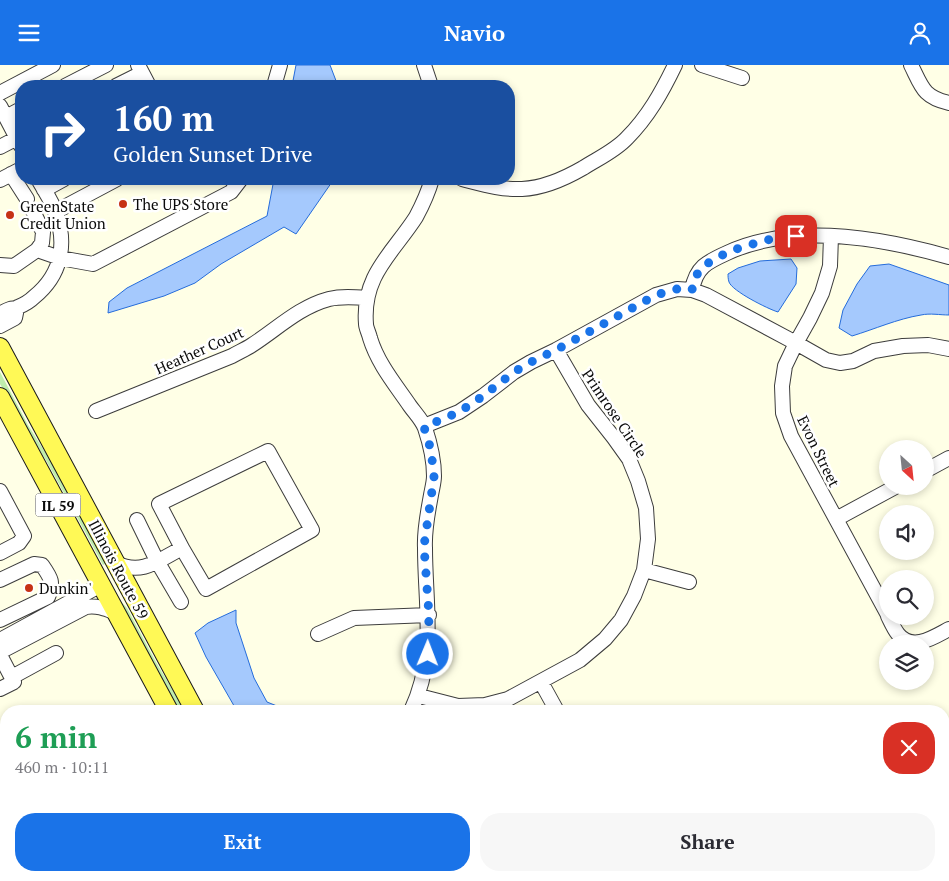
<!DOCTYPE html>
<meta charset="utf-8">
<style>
body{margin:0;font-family:"PT Serif",serif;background:#f7f7f7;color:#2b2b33;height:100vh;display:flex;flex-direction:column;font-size:19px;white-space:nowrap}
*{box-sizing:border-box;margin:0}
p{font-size:16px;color:#7c7c81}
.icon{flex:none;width:28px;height:28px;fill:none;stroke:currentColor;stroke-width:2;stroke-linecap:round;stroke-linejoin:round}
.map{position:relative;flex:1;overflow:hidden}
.side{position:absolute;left:0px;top:640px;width:950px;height:176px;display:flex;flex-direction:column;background:#fff;border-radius:20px 20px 0 0;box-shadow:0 2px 8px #0003}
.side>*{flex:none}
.top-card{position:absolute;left:15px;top:15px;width:500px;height:105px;border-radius:20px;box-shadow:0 2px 8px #0003;background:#1a4fa0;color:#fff;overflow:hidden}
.needle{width:32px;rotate:153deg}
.tools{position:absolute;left:879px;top:375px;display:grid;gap:10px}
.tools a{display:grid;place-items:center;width:55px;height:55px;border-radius:50%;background:#fff;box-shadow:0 2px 8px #0003;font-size:25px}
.pin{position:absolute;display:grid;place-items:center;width:42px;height:42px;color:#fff;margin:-21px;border-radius:10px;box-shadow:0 2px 8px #0006}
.me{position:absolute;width:55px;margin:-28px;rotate:1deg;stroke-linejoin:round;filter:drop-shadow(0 0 4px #0008)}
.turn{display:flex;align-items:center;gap:18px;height:105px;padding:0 15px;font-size:22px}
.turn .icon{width:65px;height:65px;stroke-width:2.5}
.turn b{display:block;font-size:35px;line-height:42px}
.round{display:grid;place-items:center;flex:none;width:52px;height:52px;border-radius:20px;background:#f7f7f7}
.summary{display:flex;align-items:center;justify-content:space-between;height:85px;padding:0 15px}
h1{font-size:30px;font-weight:600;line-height:38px;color:#1e9e55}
.action{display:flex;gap:10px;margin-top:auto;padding:10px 15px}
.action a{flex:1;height:58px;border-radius:20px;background:#1a73e8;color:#fff;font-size:20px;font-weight:600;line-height:58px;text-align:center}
.action a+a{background:#f7f7f7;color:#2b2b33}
header{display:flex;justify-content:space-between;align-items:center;height:65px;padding:0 15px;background:#1a73e8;color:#fff;font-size:22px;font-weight:600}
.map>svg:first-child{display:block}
</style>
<header><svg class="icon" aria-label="menu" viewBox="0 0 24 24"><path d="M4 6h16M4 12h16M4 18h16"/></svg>Navio<svg class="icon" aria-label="person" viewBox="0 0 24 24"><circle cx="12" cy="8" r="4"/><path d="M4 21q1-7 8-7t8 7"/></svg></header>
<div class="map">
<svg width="949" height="816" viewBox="0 0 949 816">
<rect width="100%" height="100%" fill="#ffffe6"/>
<path fill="#c0edad" d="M0 307 28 360 75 435 104 493 105 499 103 500 47 397 0 319Z
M118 533 127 543 156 597 185 646H176Z"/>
<path fill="#a5c9fd" stroke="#256cdb" d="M296 0H330L338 21H292Z
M274 114H334L296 169 284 162 221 199 195 218 164 231 108 248 109 237 127 223 267 151Z
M791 194 797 203 796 219 778 247C768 244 732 226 729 217 728 214 728 211 728 209L738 203 760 196Z
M889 199 949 220V250C940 250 930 248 921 250 897 254 875 264 852 271L839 263 843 245 857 219 870 201Z
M236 545V558L254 613 267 637 287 645 304 646H237L206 592 195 568 208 558Z"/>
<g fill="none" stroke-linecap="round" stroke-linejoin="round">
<defs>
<path id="minor" d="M138 0 149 21
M424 0 431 21
M702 0 742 13
M911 0C922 22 923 32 949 38
M65 21 106 0
M116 21 142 8
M274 21 280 0
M0 28 53 0
M0 41 21 81
M6 52 21 44
M0 82 21 71
M11 109 27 134
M462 114C482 119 501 125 522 124 544 123 564 114 583 103 597 94 615 86 627 73 648 52 662 27 675 0
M0 115 21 104
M44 125 64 114
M55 147 117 114
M831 171 830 201 822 228 810 253 796 278 785 301 782 321 783 348 791 371 888 550
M37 185 60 193 93 199 231 127 241 114
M0 200 14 201 37 185 42 178 43 167 33 146
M692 225C696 202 707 197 727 188 793 157 882 173 949 192
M0 249C3 247 7 245 10 244 13 243 15 244 18 242 23 240 30 236 34 232 61 210 67 180 56 148 52 136 44 125 38 114
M0 261 15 253 17 243
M96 346 232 291C239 287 246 284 252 280 277 264 299 242 329 234 341 231 354 232 367 233
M424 361 459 347 483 331 514 307 531 297 556 285 656 230 677 224 692 225 706 230 796 278 826 295 840 298 853 296 874 286 903 281 928 280 949 284
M925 406 949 393
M0 426 24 471 19 478 0 488
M836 454 897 421
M137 455 157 496 181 537
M116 498C142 511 159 495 182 483L206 524 312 465 268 386 159 439 182 483
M644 505 689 517
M0 515 34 499 42 500C51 513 54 517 48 532L0 555
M888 551C891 557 894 564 898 569 912 587 934 572 949 564
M318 569 354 553 429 550
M0 575 101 520
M0 587 86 542C97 540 106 544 116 548
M0 590 14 617 0 624
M12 612 56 588
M541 617 557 646
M419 631 458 641 485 640 508 634 580 595 605 574 621 555 634 531 644 505 648 474 646 443 638 416 629 394 614 373 588 340 556 285
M411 646C437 591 425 541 425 483 424 465 428 447 431 430 432 424 434 417 434 411 434 396 430 378 425 363 422 355 415 348 410 341 395 319 378 299 370 273 369 268 366 263 366 259 362 210 393 188 416 152 423 139 428 128 432 114
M945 742 949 732
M78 816 80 810
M479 816 490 810
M788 816 799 810"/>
<path id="major" d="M0 282 195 646
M0 332 169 646
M258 810 261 816
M284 810 287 816"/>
</defs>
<use href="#minor" stroke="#3d3d3d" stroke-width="16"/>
<use href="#major" stroke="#1b1b1b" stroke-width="20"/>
<use href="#minor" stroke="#fff" stroke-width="14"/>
<use href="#major" stroke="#fff956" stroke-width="18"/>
</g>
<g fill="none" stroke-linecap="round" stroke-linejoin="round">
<path stroke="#1a73e8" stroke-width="9" stroke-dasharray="0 16.2" d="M428 589 429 550 424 481 434 412 431 385 424 362 459 347 483 331 514 307 531 297 556 285 656 230 677 224 692 225 694 215 700 204 714 194 733 185 766 175 796 171"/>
</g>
<g fill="#c63215" stroke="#fff" stroke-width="2">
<circle cx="123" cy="139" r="5"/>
<circle cx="10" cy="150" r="5"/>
<circle cx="29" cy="523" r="5"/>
</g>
<g text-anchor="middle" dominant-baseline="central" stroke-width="5" stroke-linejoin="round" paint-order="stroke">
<rect fill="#fff" stroke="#545454" stroke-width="1" x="35.5" y="428.5" width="45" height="23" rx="4"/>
<g font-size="14" font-weight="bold" fill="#0a0a0a">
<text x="58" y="440">IL 59</text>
</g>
<g font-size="15" fill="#0a0a0a" stroke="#fff" text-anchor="start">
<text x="133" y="139">The UPS Store</text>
<text x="20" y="141">GreenState<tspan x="20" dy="17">Credit Union</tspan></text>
<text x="39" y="523">Dunkin'</text>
</g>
<g font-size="15" fill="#0a0a0a" stroke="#fff">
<text transform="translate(199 285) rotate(-24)">Heather Court</text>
<text transform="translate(615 348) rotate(56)">Primrose Circle</text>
<text transform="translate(819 386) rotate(64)">Evon Street</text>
<text transform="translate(119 504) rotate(62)">Illinois Route 59</text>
</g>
</g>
</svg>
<div class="tools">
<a><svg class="needle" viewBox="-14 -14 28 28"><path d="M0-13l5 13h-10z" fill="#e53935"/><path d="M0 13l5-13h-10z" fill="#7c7c81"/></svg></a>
<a><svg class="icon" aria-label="sound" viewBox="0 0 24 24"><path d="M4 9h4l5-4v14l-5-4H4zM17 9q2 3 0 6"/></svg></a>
<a><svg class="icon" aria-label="search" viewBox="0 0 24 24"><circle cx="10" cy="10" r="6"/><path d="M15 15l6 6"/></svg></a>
<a><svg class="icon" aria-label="layers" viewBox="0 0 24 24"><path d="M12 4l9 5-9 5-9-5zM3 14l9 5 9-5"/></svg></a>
</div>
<div class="pin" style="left:796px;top:171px;background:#d93025"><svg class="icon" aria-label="arrive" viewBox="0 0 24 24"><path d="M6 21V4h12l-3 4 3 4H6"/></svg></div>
<svg class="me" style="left:428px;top:589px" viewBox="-20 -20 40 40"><circle r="17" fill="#1a73e8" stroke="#fff" stroke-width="3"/><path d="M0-11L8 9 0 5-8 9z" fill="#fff"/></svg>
<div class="top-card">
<div class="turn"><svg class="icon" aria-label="right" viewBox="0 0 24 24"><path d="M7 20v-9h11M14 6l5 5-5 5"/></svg><div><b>160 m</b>Golden Sunset Drive</div></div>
</div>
<section class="side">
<div class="summary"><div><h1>6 min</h1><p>460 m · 10:11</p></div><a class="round" style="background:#d93025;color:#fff"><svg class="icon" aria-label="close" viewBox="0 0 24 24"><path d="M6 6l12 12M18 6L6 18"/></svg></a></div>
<div class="action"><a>Exit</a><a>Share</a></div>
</section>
</div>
